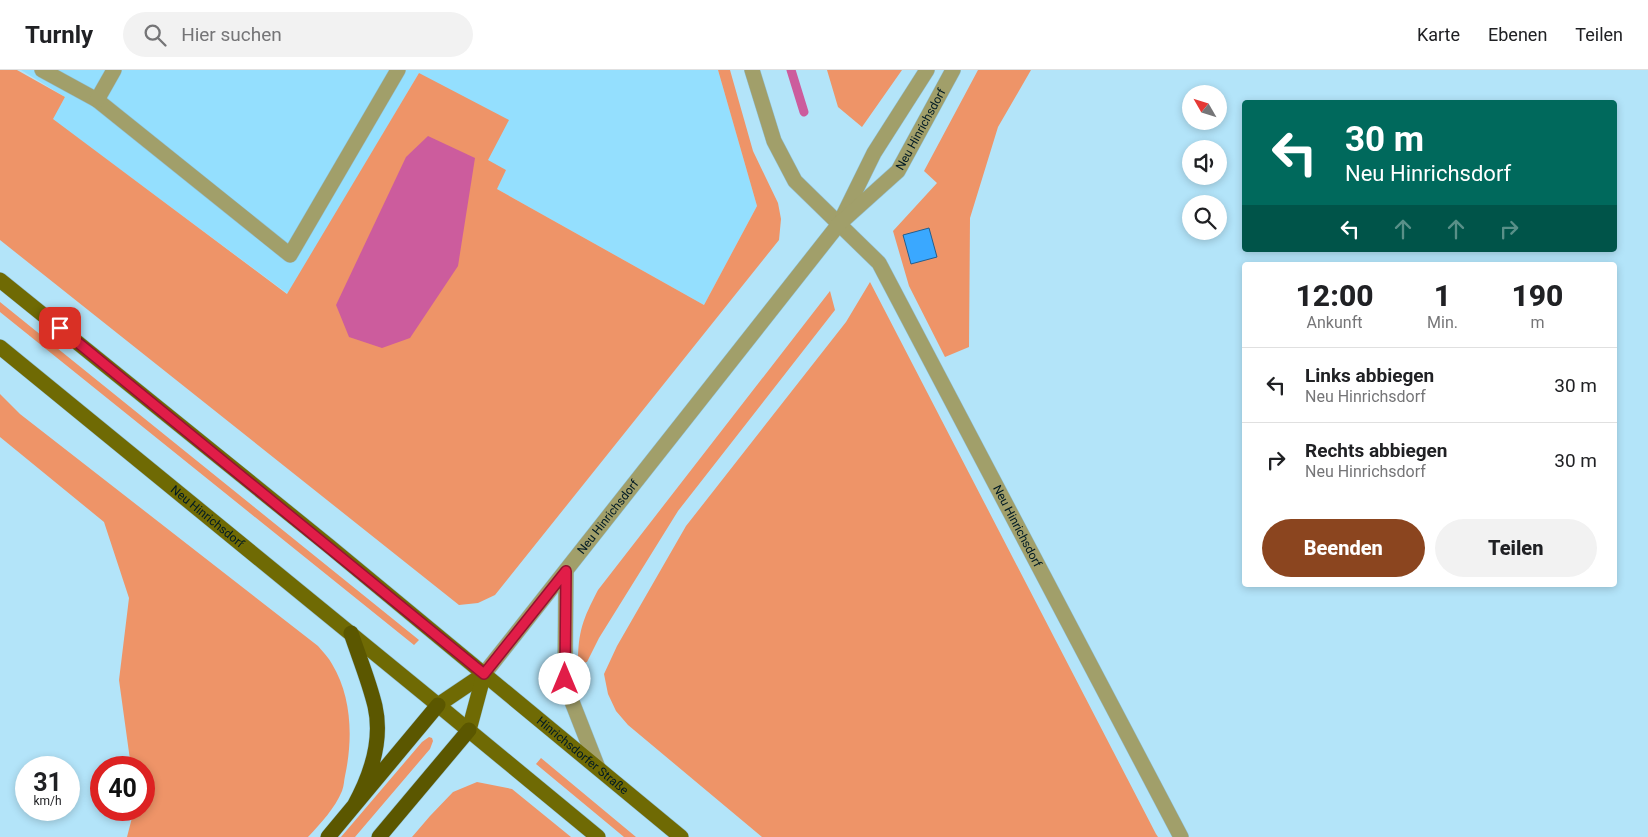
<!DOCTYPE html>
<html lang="de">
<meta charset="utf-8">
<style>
body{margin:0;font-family:Roboto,sans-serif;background:#f2f2f2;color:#202124;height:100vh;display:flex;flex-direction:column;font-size:19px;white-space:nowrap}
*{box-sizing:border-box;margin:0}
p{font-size:16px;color:#757577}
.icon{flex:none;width:28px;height:28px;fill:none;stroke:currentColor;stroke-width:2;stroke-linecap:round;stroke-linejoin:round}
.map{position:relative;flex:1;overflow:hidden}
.drawer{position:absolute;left:1242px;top:192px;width:375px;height:325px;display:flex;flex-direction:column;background:#fff;border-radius:5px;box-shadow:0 2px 8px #0003}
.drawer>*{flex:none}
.banner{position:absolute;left:1242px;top:30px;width:375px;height:152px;border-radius:5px;box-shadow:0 2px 8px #0003;background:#00695c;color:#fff;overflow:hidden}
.needle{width:32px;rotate:309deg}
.tools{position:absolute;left:1182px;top:15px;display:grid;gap:10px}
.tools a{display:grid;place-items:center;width:45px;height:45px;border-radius:50%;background:#fff;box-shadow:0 2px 8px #0003;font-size:25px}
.speed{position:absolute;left:15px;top:686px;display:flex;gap:10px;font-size:25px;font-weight:700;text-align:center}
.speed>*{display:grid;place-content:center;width:65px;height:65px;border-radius:50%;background:#fff;box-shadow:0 2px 8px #0003;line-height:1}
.speed small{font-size:12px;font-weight:400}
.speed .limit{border:8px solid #d22;background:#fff;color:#111}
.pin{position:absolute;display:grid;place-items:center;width:42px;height:42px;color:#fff;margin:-21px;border-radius:10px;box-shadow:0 2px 8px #0006}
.me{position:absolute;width:55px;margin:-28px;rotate:0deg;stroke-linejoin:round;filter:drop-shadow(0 0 4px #0008)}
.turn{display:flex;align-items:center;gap:18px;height:105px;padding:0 20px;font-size:22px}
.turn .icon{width:65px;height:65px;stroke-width:2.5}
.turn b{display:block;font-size:35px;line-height:42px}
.lanes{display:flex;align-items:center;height:48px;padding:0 20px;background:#0003;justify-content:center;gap:25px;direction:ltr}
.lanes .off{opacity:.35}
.eta{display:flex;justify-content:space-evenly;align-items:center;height:85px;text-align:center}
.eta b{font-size:30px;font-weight:800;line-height:35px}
.cta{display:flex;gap:10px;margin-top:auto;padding:10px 20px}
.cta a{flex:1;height:58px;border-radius:30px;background:#8b451f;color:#fff;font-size:20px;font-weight:800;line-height:58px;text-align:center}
.cta a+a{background:#f2f2f2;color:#202124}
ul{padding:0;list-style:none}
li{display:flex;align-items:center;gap:15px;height:75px;padding:0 20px;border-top:1px solid #e0e0e0}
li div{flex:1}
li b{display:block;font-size:19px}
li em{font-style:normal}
header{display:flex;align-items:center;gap:30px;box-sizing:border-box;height:70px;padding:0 25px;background:#fff;border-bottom:1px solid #e0e0e0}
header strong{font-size:24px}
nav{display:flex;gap:28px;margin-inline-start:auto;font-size:18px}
.search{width:350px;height:45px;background:#f2f2f2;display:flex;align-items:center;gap:12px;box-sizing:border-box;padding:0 18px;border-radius:28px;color:#757577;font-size:19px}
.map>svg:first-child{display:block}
</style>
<header>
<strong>Turnly</strong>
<div class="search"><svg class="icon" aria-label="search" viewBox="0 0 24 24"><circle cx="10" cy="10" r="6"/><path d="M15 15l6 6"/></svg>Hier suchen</div>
<nav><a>Karte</a><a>Ebenen</a><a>Teilen</a></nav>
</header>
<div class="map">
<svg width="1648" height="767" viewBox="0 0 1648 767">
<rect width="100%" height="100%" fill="#b3e4f9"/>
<path fill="#94dffe" d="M21 0H718L757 136 704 235 497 119 488 90 419 3 288 224 52 49 65 27Z"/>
<path fill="#ee9468" d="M0 0H17L65 27 53 49 287 224 419 3 509 50 488 90 506 100 497 119 704 235 757 136 718 0H730L753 81 778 133 781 149 779 170 495 525 478 533 459 535 0 170Z
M827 0H902L862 57 838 37Z
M978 0H1031L998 57 970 148 969 277 945 287 909 216 893 161 937 113 924 101Z
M870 212 1156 764 1158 767H762L628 655 616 641 608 624 604 604 617 576 686 456 846 252Z
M830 221 835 240 678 441 599 568 587 592 578 594C578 561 583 549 598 520Z
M0 232 419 570 414 575 0 242Z
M0 324 20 344 318 576C323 582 329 588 332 594 352 627 353 669 345 706 344 710 344 716 342 721 335 738 321 753 308 767H127L134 740H144V698L131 697 119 610 129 528 104 452 0 367Z
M429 667 432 668 433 671 430 679 355 767H341L422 672Z
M541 688 636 767H624L536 694Z
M477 712 512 719 571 767H412L430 746 453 722Z"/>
<path fill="#cc5c9d" d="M428 66 475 88 458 196 410 268 382 278 349 267 336 235 406 87Z"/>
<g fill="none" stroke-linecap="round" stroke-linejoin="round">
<path stroke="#cc5c9d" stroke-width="9" d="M791 0 804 42"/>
</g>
<path fill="#3aa8ff" stroke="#245e8d" d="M929 158 937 187 911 194 903 165Z"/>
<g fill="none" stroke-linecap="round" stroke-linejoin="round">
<defs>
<g id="minor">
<path d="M42 0 97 30 290 185 398 0"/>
<path id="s1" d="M752 0 774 71 795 111 879 193 1181 767"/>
<path d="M97 30 114 0"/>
<path d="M843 146 874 83 927 0"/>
<path d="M566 501 565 609 567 619 598 698"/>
<path id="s2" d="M484 604 839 154 898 101 953 0"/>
</g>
<g id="major">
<path id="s3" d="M0 210 329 476 681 767"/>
<path id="s4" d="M0 277 438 635 598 767"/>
<path d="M438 635 484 604"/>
<path d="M469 660 484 604"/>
</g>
<path id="highway" d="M351 563C359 587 369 611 375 636 383 671 370 707 354 736
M328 767 438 635
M379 767 469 660"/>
</defs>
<use href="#minor" stroke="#93c0d3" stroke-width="16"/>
<use href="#major" stroke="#93c0d3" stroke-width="16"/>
<use href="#highway" stroke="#93c0d3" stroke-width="16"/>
<use href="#minor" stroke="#a19f6a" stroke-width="15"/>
<use href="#major" stroke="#6f6a04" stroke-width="15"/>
<use href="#highway" stroke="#5b5700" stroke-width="15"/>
</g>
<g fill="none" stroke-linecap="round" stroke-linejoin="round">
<defs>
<path id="route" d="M60 258 484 604 566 501 565 609"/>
</defs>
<use href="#route" stroke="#92132f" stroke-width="12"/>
<use href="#route" stroke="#e11d48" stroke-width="9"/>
</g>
<g text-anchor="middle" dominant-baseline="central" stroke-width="4" stroke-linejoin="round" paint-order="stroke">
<g font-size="12" fill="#001a24" stroke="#fcfcfc">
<text stroke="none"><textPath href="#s2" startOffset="700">Neu Hinrichsdorf</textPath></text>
<text stroke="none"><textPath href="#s4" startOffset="268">Neu Hinrichsdorf</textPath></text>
<text stroke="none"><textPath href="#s2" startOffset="200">Neu Hinrichsdorf</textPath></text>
<text stroke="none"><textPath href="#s1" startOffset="534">Neu Hinrichsdorf</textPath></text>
<text stroke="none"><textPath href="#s3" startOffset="752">Hinrichsdorfer Straße</textPath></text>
</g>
</g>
</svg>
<div class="tools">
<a><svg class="needle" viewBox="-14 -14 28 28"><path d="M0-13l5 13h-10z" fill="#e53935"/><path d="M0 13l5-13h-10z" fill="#757577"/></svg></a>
<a><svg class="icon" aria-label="sound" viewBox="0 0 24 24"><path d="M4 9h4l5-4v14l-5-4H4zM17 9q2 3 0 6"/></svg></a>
<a><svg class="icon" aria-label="search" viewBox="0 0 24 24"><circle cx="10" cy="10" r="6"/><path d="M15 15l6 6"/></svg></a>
</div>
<div class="speed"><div>31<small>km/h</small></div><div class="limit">40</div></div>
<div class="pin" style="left:60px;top:258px;background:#d93025"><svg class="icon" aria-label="arrive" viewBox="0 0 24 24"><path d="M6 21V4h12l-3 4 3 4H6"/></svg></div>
<svg class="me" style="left:565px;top:609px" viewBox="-20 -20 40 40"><circle r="19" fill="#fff"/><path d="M0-13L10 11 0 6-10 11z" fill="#e11d48"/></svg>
<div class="banner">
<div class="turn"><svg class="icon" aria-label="left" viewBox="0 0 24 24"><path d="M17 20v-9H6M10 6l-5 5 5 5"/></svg><div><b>30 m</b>Neu Hinrichsdorf</div></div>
<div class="lanes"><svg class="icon" aria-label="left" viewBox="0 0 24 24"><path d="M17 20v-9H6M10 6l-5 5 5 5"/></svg><svg class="icon off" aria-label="ahead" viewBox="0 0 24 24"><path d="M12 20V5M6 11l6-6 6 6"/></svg><svg class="icon off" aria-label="ahead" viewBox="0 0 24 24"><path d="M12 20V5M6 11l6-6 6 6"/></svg><svg class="icon off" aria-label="right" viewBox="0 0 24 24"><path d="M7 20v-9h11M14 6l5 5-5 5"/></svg></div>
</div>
<section class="drawer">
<div class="eta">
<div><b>12:00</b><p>Ankunft</p></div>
<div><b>1</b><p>Min.</p></div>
<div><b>190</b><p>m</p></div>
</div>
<ul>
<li><svg class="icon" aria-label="left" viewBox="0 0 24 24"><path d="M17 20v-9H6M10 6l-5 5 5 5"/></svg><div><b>Links abbiegen</b><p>Neu Hinrichsdorf</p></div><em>30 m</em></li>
<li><svg class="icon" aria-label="right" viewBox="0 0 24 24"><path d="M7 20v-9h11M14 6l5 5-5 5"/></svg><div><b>Rechts abbiegen</b><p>Neu Hinrichsdorf</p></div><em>30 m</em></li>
</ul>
<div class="cta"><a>Beenden</a><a>Teilen</a></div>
</section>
</div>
